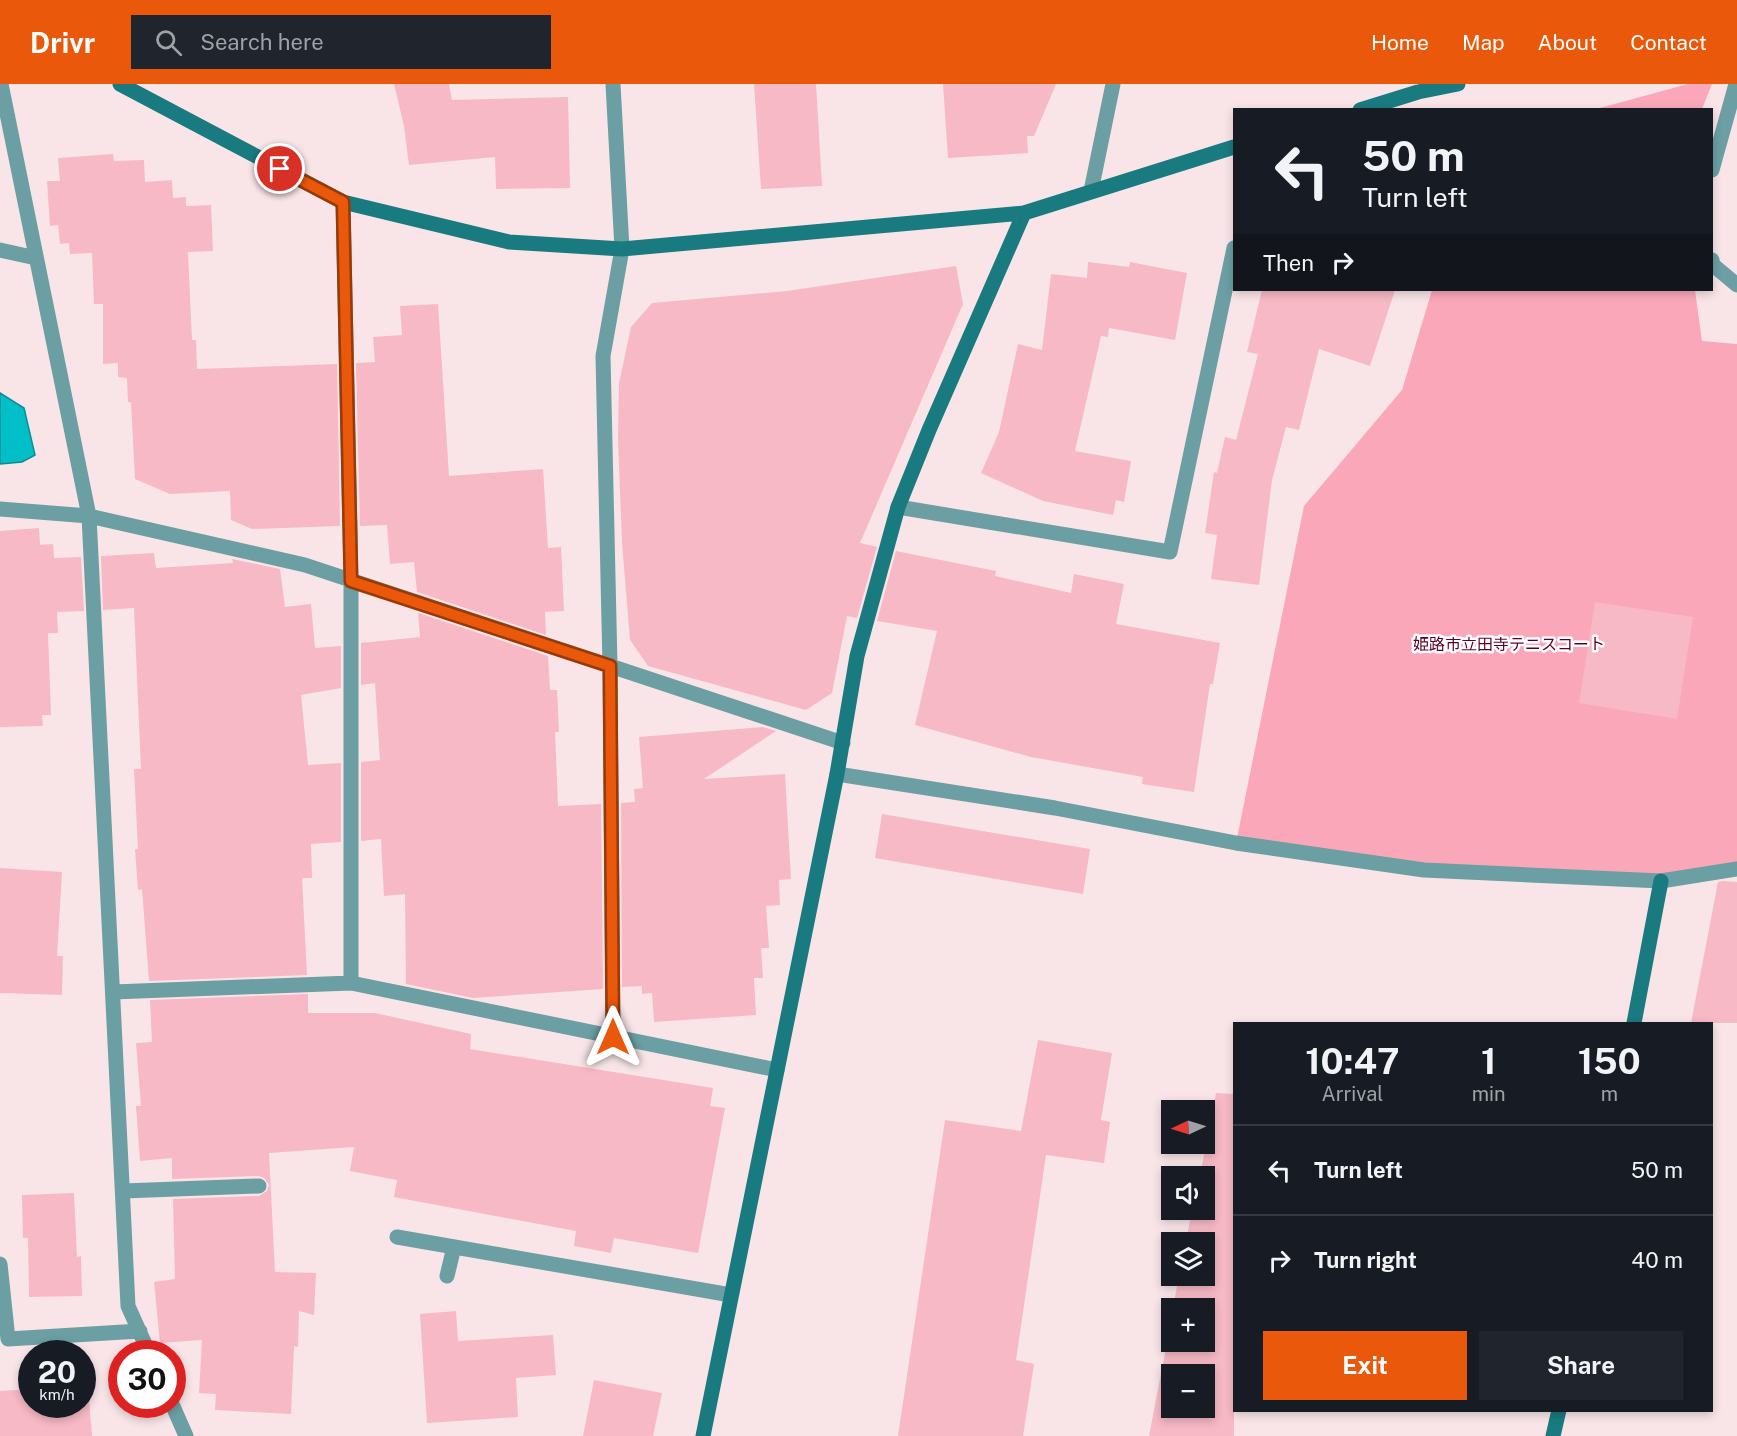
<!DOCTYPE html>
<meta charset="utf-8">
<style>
body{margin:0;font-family:"Public Sans","Noto Sans JP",sans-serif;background:#20242c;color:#f1f3f6;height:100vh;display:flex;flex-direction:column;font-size:22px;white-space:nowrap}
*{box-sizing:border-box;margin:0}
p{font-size:20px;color:#9ea1a6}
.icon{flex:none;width:33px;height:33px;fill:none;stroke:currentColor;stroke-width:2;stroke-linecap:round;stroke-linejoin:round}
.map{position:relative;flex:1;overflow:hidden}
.panel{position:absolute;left:1233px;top:938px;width:480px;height:390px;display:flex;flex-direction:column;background:#171b24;border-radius:0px;box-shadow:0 3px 9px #0003}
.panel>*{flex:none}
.top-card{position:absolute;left:1233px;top:24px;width:480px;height:183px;border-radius:0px;box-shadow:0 3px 9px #0003;background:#171b24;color:#f1f3f6;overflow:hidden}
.needle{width:39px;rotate:266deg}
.tools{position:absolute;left:1161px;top:1016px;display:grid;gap:12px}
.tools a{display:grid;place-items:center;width:54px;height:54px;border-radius:0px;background:#171b24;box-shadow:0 3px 9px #0003;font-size:30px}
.speed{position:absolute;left:18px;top:1256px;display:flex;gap:12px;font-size:30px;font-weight:700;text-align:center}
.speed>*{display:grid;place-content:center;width:78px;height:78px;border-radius:50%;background:#171b24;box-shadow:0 3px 9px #0003;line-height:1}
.speed small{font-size:15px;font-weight:400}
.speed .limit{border:9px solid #d22;background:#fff;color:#111}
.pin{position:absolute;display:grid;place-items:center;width:51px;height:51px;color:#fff;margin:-26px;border:3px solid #fff;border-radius:50%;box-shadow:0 2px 6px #0007}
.me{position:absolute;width:66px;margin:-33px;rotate:0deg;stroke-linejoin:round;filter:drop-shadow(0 0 4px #0008)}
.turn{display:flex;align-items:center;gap:21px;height:126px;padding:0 30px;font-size:27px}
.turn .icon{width:78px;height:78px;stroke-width:2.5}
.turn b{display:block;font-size:42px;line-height:51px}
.then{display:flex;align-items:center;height:57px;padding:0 30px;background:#0003;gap:12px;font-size:22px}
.eta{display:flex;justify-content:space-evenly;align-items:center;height:102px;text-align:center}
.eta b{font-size:36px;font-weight:700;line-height:42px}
.primary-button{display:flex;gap:12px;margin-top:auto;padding:12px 30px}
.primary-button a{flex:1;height:69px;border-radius:0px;background:#ea580c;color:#fff;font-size:24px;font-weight:700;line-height:69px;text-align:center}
.primary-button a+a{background:#20242c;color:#f1f3f6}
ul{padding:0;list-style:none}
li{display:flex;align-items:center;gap:18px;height:90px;padding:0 30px;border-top:2px solid #363941}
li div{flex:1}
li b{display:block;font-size:22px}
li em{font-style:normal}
header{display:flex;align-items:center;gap:36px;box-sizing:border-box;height:84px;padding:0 30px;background:#ea580c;color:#fff}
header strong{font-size:28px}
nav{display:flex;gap:33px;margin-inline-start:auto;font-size:21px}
.search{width:420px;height:54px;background:#20242c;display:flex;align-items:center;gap:15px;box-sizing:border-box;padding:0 21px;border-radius:0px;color:#9ea1a6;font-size:22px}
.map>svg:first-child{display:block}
</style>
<header>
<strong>Drivr</strong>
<div class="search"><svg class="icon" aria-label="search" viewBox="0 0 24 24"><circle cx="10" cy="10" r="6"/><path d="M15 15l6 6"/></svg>Search here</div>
<nav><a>Home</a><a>Map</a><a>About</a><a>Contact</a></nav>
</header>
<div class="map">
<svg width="1737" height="1352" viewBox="0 0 1737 1352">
<rect width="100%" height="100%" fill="#f9e5e8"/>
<path fill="#faa8b9" d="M1688 0H1712L1702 25H1596Z
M1432 206H1695L1702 257 1737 260V785L1661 797 1424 786 1236 759 1304 422 1402 306Z"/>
<path fill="#02bec7" stroke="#0c8d94" stroke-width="1.5" d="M0 309 24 324 35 371 22 378 0 380Z"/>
<path fill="#f7b9c5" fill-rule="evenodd" d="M394 0H449L452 16 568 13 570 104 496 105 495 73 409 81 404 42Z
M754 0H816L822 102 761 105Z
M943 0H1056L1034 52H1027L1028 69 948 74Z
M113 70 114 77 144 76 145 98 172 96 173 114 186 113V122L211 121 213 167 188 168 192 256H196L197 285 337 280 340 442 252 445 231 436 230 407 170 410 135 395 131 318H128L127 294 118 293V279L103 280V220H94L92 169 70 170 69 159 60 160 58 141 50 142 47 97H60L58 74Z
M1088 178 1129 183 1130 178 1187 189 1175 256 1109 244 1108 253 1101 252 1075 367 1131 377 1124 418 1116 416 1113 431 1043 417 981 389 999 348 1018 260 1042 266 1051 190 1087 194Z
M956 182 963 220 860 459 877 463 857 534 847 532 832 609 806 626 648 582 630 556 622 459 618 355 619 299 631 243 652 219 787 207Z
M1262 206H1395L1370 282 1319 265 1299 346 1286 343 1272 396 1259 501 1211 495 1217 451 1205 449 1214 388 1217 389 1225 353 1236 356 1258 270 1247 268Z
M438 220 449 392 543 385 548 464 561 463 564 527 545 528 546 551 417 508 414 478 390 480 387 441 360 442 356 279 375 278 373 253 402 251 400 222Z
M39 444 40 461 53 460 54 474 81 473 84 527 57 528 58 549H48L51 631H42L43 642 0 643V447Z
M896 467 996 487 995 492 1071 509 1074 490 1124 500 1116 540 1220 559 1213 600H1210L1194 708 1142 700 1143 693 1031 673 915 641 937 547 877 537Z
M154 469 156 484 233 479 232 475 280 485 285 523 311 520 315 564 341 562V604L301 611 308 681 341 679V758L311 760 312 794H302L307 891 149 897 142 805 138 806 135 765H138L134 685H141L134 524 103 526 101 472Z
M1595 518 1693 533 1677 635 1579 619Z
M418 529 548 572 550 606H557L559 648H555L558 722 601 720 603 905 473 914 406 900 405 810 384 812 381 755 361 757V678L380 676 375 599 361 601V559L420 553Z
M763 643 776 647 704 695 785 690 791 795 779 796 780 821 766 822 769 864H761L763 894H754L756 931 654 938 652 909 642 910V902L622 903 621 719 635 718 634 705 643 704 639 653Z
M882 730 1090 765 1083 810 875 774Z
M0 784 62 788 57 872H63L62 911 0 909Z
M1723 797 1737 798V939H1691L1718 798Z
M308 910V929H375L471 950 470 965 713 1004 710 1022 725 1024 698 1169 614 1154 611 1169 574 1162 576 1147 394 1113 397 1096 350 1087 354 1063 269 1069 275 1188 316 1189 314 1231 299 1227 298 1263 294 1262 291 1330 215 1326 216 1310 199 1309 202 1256 160 1259 154 1198 175 1195 173 1115 259 1112 267 1107 269 1101 264 1094 259 1092 172 1095V1074L140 1077 136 1022H141L136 959 152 958 150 916Z
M1038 956 1112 969 1101 1036 1110 1038 1104 1079 1046 1071 1016 1276 1034 1280 1023 1352H898L945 1036 1021 1047Z
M1216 1009 1234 1010V1352H1149L1172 1233V1257H1204V1224H1173L1179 1191H1204V1158H1186L1192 1125H1204V1092H1200ZM1172 1290H1204V1323H1172Z
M74 1109 77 1173 81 1172 82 1212 29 1213 28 1154H23L22 1111Z
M456 1227 458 1257 553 1251 556 1291 516 1294 518 1333 427 1339 420 1230Z
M594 1296 662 1309 653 1352H583Z
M82 1301H88L92 1352H0V1307L32 1305V1320H82Z"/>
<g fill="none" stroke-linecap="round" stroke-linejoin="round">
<path stroke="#6b9fa3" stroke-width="15" d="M1 0 89 432 128 1222 149 1269
M613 0 622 165 603 272 610 582 613 953
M1712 86 1736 0
M1091 107 1113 0
M343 118 351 497V899
M0 166 36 174
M1712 176 1713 181 1737 201
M898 423 1170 468 1234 164
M0 425 89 432 305 481 843 659
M837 690 1055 724 1236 759 1424 786 1661 797 1737 785
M113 908 351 899 777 986
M123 1107 259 1102
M397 1153 731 1211
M0 1180 8 1255 140 1247
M447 1192 454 1163
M172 1320 186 1352"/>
<path stroke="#197a80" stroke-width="15" d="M120 0 343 118 509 158 622 165 1024 129 1234 63
M1360 26 1418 8 1458 0
M1634 939 1661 797
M703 1352 837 690 857 572 898 423 929 346 1024 129
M1553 1352 1559 1326"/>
</g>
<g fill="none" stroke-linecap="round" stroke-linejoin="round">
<defs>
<path id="route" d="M280 85 343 118 351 497 610 582 613 953"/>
</defs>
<use href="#route" stroke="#983908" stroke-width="15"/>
<use href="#route" stroke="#ea580c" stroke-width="10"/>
</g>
<g text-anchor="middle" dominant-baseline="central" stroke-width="5" stroke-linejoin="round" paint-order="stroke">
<g font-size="16" fill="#5d0026" stroke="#fff">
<text x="1509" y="560">姫路市立田寺テニスコート</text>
</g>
</g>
</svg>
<div class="tools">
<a><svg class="needle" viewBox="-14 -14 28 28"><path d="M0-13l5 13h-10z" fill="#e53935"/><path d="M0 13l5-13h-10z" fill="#9ea1a6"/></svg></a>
<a><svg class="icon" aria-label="sound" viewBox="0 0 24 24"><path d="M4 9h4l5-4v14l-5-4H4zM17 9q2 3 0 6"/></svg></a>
<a><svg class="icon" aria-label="layers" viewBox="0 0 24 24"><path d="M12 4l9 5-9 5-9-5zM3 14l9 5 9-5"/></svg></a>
<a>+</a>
<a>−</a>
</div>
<div class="speed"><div>20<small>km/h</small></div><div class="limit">30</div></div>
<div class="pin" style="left:280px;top:85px;background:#d93025"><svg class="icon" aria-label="arrive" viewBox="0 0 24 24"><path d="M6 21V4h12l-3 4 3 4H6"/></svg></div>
<svg class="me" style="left:613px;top:953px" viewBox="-20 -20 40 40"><path d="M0-17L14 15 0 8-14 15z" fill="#ea580c" stroke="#fff" stroke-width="4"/></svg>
<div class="top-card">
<div class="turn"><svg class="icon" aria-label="left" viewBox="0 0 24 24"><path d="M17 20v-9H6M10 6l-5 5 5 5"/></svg><div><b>50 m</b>Turn left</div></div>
<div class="then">Then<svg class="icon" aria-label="right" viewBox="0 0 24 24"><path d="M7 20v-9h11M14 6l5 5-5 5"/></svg></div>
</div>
<section class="panel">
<div class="eta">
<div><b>10:47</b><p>Arrival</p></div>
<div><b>1</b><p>min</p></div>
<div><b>150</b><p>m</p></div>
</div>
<ul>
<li><svg class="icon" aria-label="left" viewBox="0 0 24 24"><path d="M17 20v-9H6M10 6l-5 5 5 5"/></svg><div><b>Turn left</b></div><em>50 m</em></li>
<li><svg class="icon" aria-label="right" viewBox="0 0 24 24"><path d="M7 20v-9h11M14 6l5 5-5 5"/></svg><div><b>Turn right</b></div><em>40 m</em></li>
</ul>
<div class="primary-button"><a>Exit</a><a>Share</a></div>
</section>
</div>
